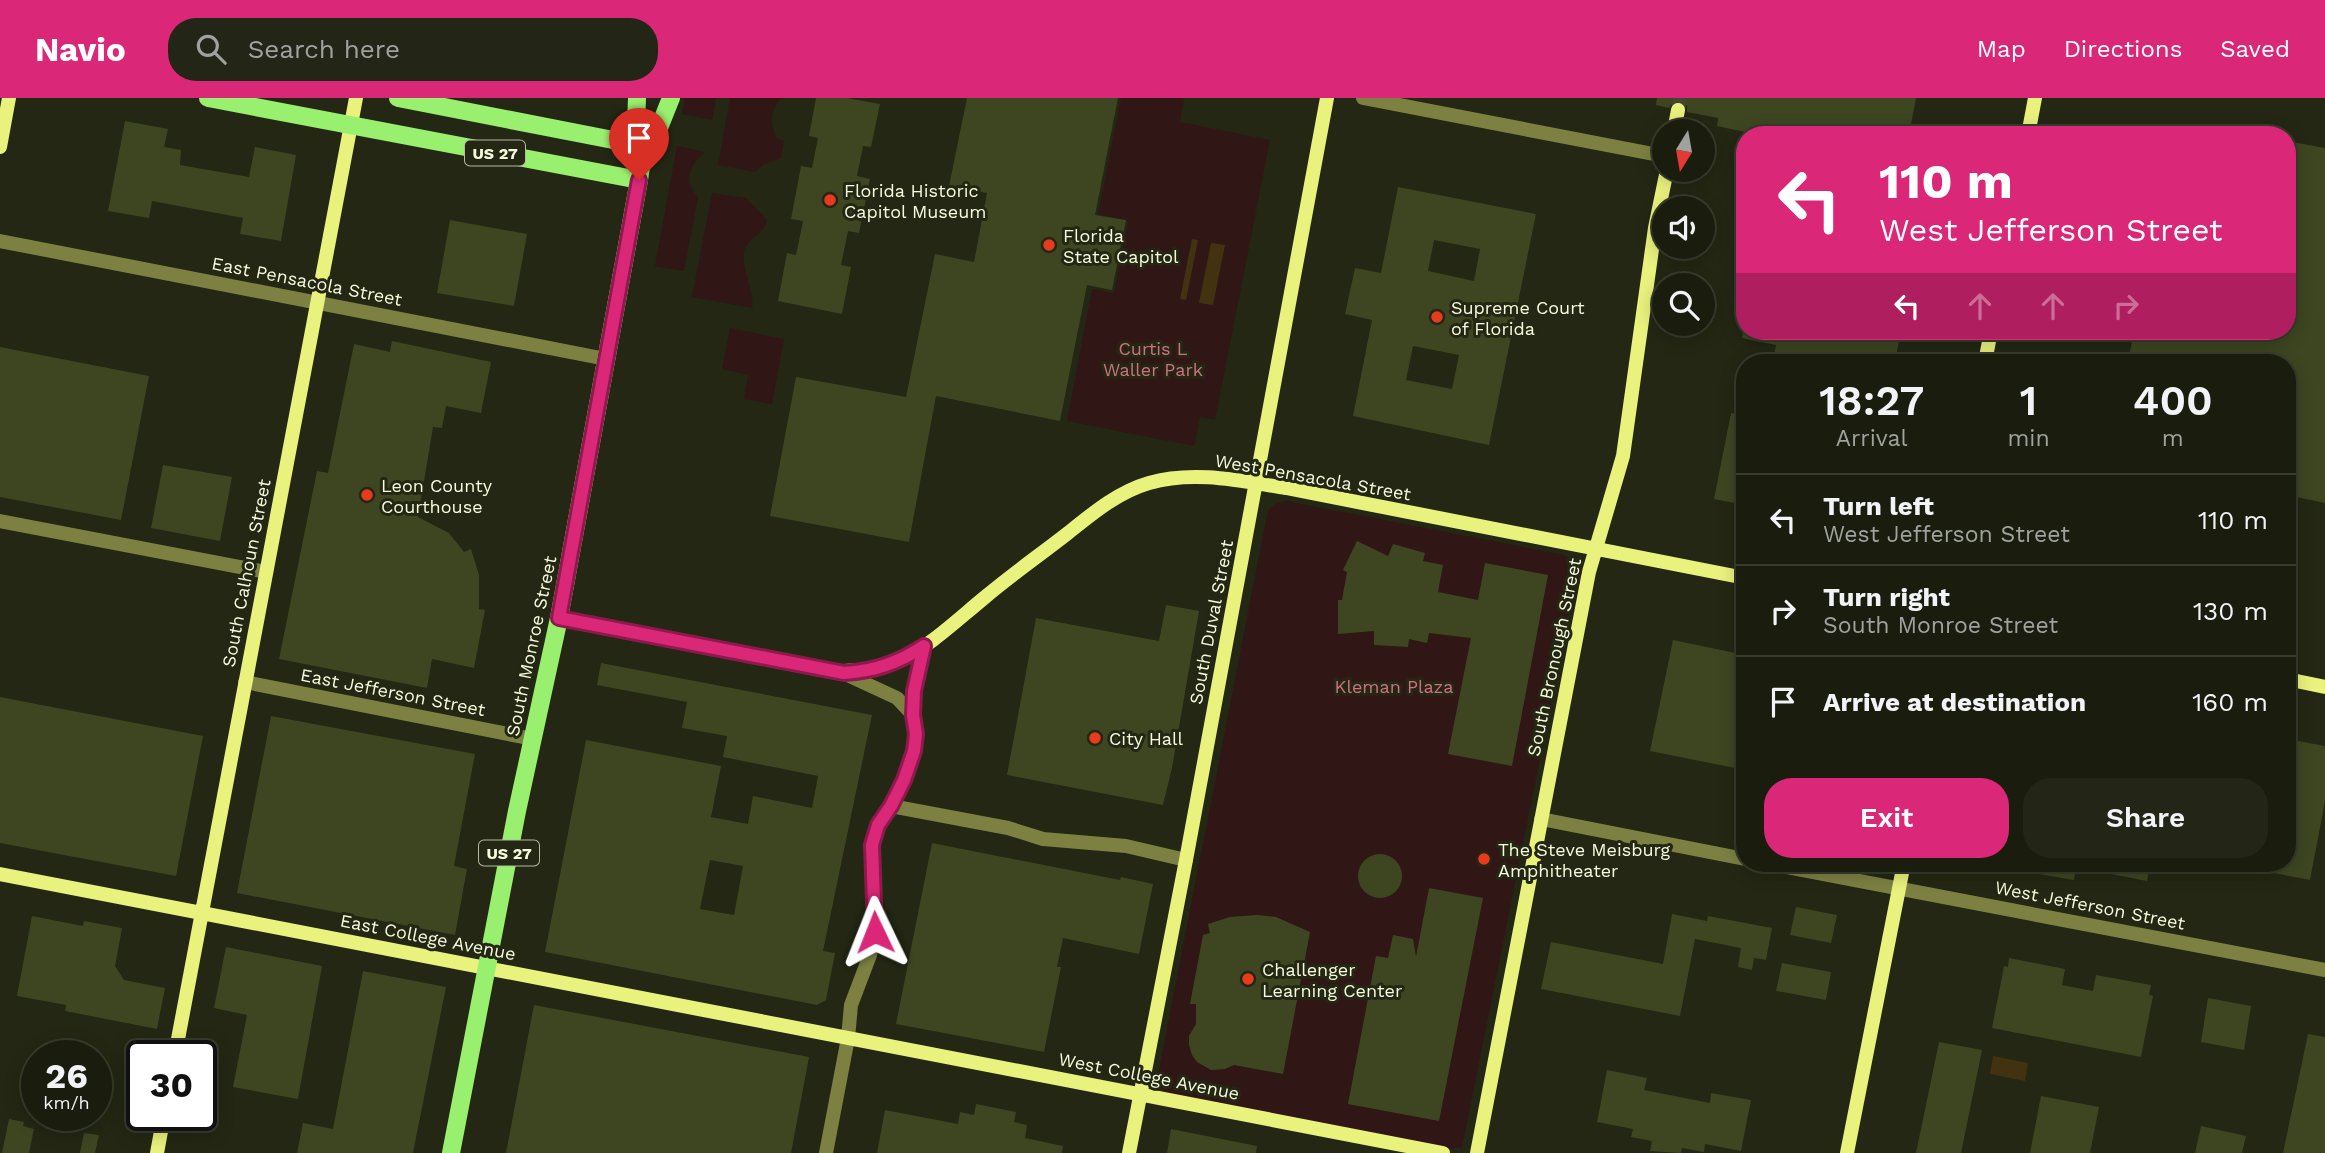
<!DOCTYPE html>
<style>
body{margin:0;font-family:"Work Sans",sans-serif;background:#232617;color:#f1f3f6;height:100vh;display:flex;flex-direction:column;font-size:26px;white-space:nowrap}
*{box-sizing:border-box;margin:0}
p{font-size:23px;color:#9fa29e}
.icon{flex:none;width:38px;height:38px;fill:none;stroke:currentColor;stroke-width:2;stroke-linecap:round;stroke-linejoin:round}
.map{position:relative;flex:1;overflow:hidden}
.panel{position:absolute;left:1736px;top:256px;width:560px;height:518px;display:flex;flex-direction:column;background:#1a1d0e;border-radius:28px;box-shadow:0 4px 18px #0003,0 0 0 2px #383b2e}
.panel>*{flex:none}
.hud{position:absolute;left:1736px;top:28px;width:560px;height:214px;border-radius:28px;box-shadow:0 4px 18px #0003,0 0 0 2px #383b2e;background:#db2777;color:#fff;overflow:hidden}
.needle{width:46px;rotate:191deg}
.tools{position:absolute;left:1652px;top:21px;display:grid;gap:14px}
.tools a{display:grid;place-items:center;width:63px;height:63px;border-radius:50%;background:#1a1d0e;box-shadow:0 4px 18px #0003,0 0 0 2px #383b2e;font-size:35px}
.speed{position:absolute;left:21px;top:942px;display:flex;gap:14px;font-size:35px;font-weight:700;text-align:center}
.speed>*{display:grid;place-content:center;width:91px;height:91px;border-radius:50%;background:#1a1d0e;box-shadow:0 4px 18px #0003,0 0 0 2px #383b2e;line-height:1}
.speed small{font-size:18px;font-weight:400}
.speed .limit{border:4px solid #111;border-radius:10px;background:#fff;color:#111}
.pin{position:absolute;display:grid;place-items:center;width:60px;height:60px;color:#fff;margin:-72px -30px;border-radius:50% 50% 50% 0;rotate:-45deg;box-shadow:0 0 7px #0007}
.pin .icon{rotate:45deg}
.me{position:absolute;width:77px;margin:-38px;rotate:358deg;stroke-linejoin:round;filter:drop-shadow(0 0 5px #0008)}
.turn{display:flex;align-items:center;gap:24px;height:147px;padding:0 28px;font-size:32px}
.turn .icon{width:91px;height:91px;stroke-width:2.5}
.turn b{display:block;font-size:49px;line-height:60px}
.lanes{display:flex;align-items:center;height:66px;padding:0 28px;background:#0003;justify-content:center;gap:35px;direction:ltr}
.lanes .off{opacity:.35}
.eta{display:flex;justify-content:space-evenly;align-items:center;height:119px;text-align:center}
.eta b{font-size:42px;font-weight:600;line-height:49px}
.button{display:flex;gap:14px;margin-top:auto;padding:14px 28px}
.button a{flex:1;height:80px;border-radius:28px;background:#db2777;color:#fff;font-size:28px;font-weight:600;line-height:80px;text-align:center}
.button a+a{background:#232617;color:#f1f3f6}
ul{padding:0;list-style:none}
li{display:flex;align-items:center;gap:21px;height:91px;padding:0 28px;border-top:2px solid #383b2e}
li div{flex:1}
li b{display:block;font-size:26px}
li em{font-style:normal}
header{display:flex;align-items:center;gap:42px;box-sizing:border-box;height:98px;padding:0 35px;background:#db2777;color:#fff}
header strong{font-size:33px}
nav{display:flex;gap:38px;margin-inline-start:auto;font-size:24px}
.search{width:490px;height:63px;background:#232617;display:flex;align-items:center;gap:18px;box-sizing:border-box;padding:0 24px;border-radius:28px;color:#9fa29e;font-size:26px}
.map>svg:first-child{display:block}
</style>
<header>
<strong>Navio</strong>
<div class="search"><svg class="icon" aria-label="search" viewBox="0 0 24 24"><circle cx="10" cy="10" r="6"/><path d="M15 15l6 6"/></svg>Search here</div>
<nav><a>Map</a><a>Directions</a><a>Saved</a></nav>
</header>
<div class="map">
<svg width="2325" height="1055" viewBox="0 0 2325 1055">
<rect width="100%" height="100%" fill="#232713"/>
<path fill="#301716" d="M685 0H716L712 22 682 16Z
M730 0H782C769 11 770 27 777 41L784 43 781 60 763 67 755 74 718 67Z
M1121 0H1184L1180 24 1270 42 1215 322 1200 319 1194 348 1067 323 1092 191 1114 195 1128 123 1098 116Z
M677 48 705 54C690 66 682 83 698 99L684 173 655 168Z
M712 95 746 100 767 122C764 137 746 140 744 154 741 174 755 191 752 210L692 199Z
M730 230 784 241 772 306 744 301 748 277 722 271Z
M1287 403 1564 457 1575 465V487L1462 1049 1448 1051 1163 994 1157 982 1268 412 1277 405Z"/>
<path fill="#423210" d="M1192 141 1198 142 1186 202 1180 201Z
M1211 145 1225 147 1213 207 1199 205Z
M1993 958 2028 965 2025 983 1990 976Z"/>
<path fill="#3d4621" fill-rule="evenodd" d="M816 0H847L880 6 871 49 863 48 857 78 870 81 859 135 848 133 841 167 851 169 842 216 778 203 787 155 796 157 803 123 791 121 801 68 812 70 818 40 809 38Z
M967 0H1118L1095 117 1126 122 1112 192 1087 187 1060 323 936 298 909 444 770 418 796 279 906 299 935 156 974 164 987 95 949 88Z
M1657 0H1916L1909 37H1759L1717 28 1718 20 1687 14V8L1680 3H1674L1669 10 1656 7Z
M125 23 168 31 164 49 181 52 180 67 249 79 255 49 296 57 281 143 240 136 243 120 152 103 149 120 108 113Z
M2287 43 2325 50V405L2287 397V264H2128L2134 233H2287Z
M1398 89 1536 116 1489 347 1353 318 1372 222 1345 216 1355 170 1381 175ZM1434 142 1480 151 1474 183 1428 173ZM1413 248 1459 257 1452 291 1406 282Z
M450 122 527 136 514 208 437 195Z
M1743 233H1878L1900 237 1895 264H1773L1776 247 1742 240Z
M392 243 491 264 481 315 446 308 442 330 433 329 418 419 449 435 464 454 471 451 479 477V511L485 512 474 570 432 561 427 590 279 561 317 373 328 375 354 246 390 254Z
M0 249 149 278 121 422 0 399Z
M1731 315 1745 317V407L1714 401Z
M163 367 232 379 220 443 151 430Z
M1357 443 1388 458 1393 446 1425 455 1423 463 1443 467 1438 494 1478 502 1485 465 1548 477 1512 668 1448 656 1471 540 1429 535 1427 545 1409 541 1408 549 1374 547V533L1338 536V502H1342L1347 474 1343 472Z
M1166 507 1199 513 1172 670 1163 707 1007 677 1036 520 1159 543Z
M1673 542 1745 557V672L1650 653Z
M601 565 872 617 823 853 835 855 826 902 817 907 545 854 586 642 721 668 711 719 748 726 753 698 812 710 818 678 723 659 727 638 682 630 687 604 597 587ZM710 762 743 768 734 817 700 811Z
M0 599 203 638 176 778 0 745Z
M271 618 475 656 454 768 467 771 455 837 237 795Z
M2287 641 2325 648V703L2310 782 2258 772 2259 765H2287Z
M932 745 1120 782 1121 779 1153 786 1139 856 1063 840 1057 869H1061L1044 954 896 926Z
M1358 778a22 22 0 1 1 44 0a22 22 0 1 1-44 0Z
M2022 765H2077L2074 782 2022 773Z
M2092 765H2150L2147 783 2091 772Z
M1429 790 1483 800 1439 1023 1348 1006 1376 858 1388 860 1393 837 1413 841 1416 859Z
M1796 809 1837 817 1831 845 1790 837Z
M1672 816 1707 823 1708 818 1772 830 1766 862 1754 860 1752 872 1738 869 1741 850 1695 841 1680 918 1541 891 1551 844 1663 866Z
M1257 817 1276 819 1310 834 1283 976 1234 967 1225 971 1211 972 1197 964 1192 957 1189 947V938L1196 926V906H1190L1203 837 1210 835 1208 826 1230 819Z
M32 818 83 828 84 823 122 830 115 868 124 882 165 890 157 931 65 913 66 907 17 898Z
M226 849 322 868 298 1001 233 989 247 917 214 910Z
M2009 860 2065 871 2062 887 2093 893 2096 877 2151 887 2149 897 2153 898 2141 959 1992 930 2004 868 2008 869Z
M1782 865 1831 874 1826 902 1776 893Z
M363 873 446 889 413 1055H297L303 1025 333 1031Z
M2208 900 2251 908 2244 952 2201 944Z
M534 907 809 959 791 1055H506Z
M2308 936 2325 939V1055H2283Z
M1939 944 1982 952 1961 1055H1916Z
M1607 972 1647 980 1644 992 1710 1005 1711 995 1751 1002 1741 1053 1705 1046 1704 1054 1682 1050 1681 1055 1650 1053 1652 1043 1631 1039 1633 1031 1597 1024Z
M2041 998 2099 1009 2090 1055H2030Z
M976 1006 1016 1014 1014 1024 1027 1027 1025 1040 1063 1048 1062 1055H877L885 1012 958 1026 960 1014 974 1017Z
M9 1021 24 1024 23 1028 34 1031 29 1055H2Z
M2201 1028 2246 1038 2242 1055H2195Z
M1171 1031 1257 1048 1256 1055H1167Z
M84 1035 99 1037 95 1055H80Z"/>
<g fill="none" stroke-linecap="round" stroke-linejoin="round">
<path stroke="#434731" stroke-width="14" stroke-dasharray="14 7" stroke-linecap="butt" d="M1678 12 1680 0"/>
<path stroke="#7c8142" stroke-width="14" d="M1363 0 1664 58
M0 143 606 261
M0 423 266 474
M843 575 897 600 913 617
M245 584 533 641
M891 708 1008 730 1043 741 1126 748 1186 762
M1541 721 1745 761
M1765 765 2325 872
M826 1055 848 940 851 907 870 857 875 834 872 747 878 727 904 682 914 653 916 636 913 617 914 593 924 548"/>
<path stroke="#e9f27d" stroke-width="14" d="M1674 33 1678 12
M2028 37 2035 0
M0 49 9 0
M1985 264 1991 233
M559 520 816 571C897 582 926 548 984 500 1011 477 1040 457 1068 435 1093 415 1118 394 1149 385 1194 372 1241 383 1286 390L1745 480
M2287 581 2325 589
M0 776 1443 1055
M175 957 356 0
M157 1055 164 1017
M1129 1055 1186 762 1327 0
M1477 1055 1589 474 1623 358 1655 130 1667 72
M1847 1055 1904 765"/>
<path stroke="#99f06e" stroke-width="18" d="M208 0 639 82
M398 0 644 48
M644 48 659 30 671 0
M451 1055 517 713 559 520 639 82 644 48 636 24 637 0"/>
</g>
<g fill="none" stroke-linecap="round" stroke-linejoin="round">
<defs>
<path id="route" d="M639 82 559 520 844 575C875 573 898 565 924 548L914 593 913 617 916 636 914 653 904 682 891 708 878 727 872 747 875 834"/>
</defs>
<use href="#route" stroke="#8e194d" stroke-width="18"/>
<use href="#route" stroke="#db2777" stroke-width="12"/>
</g>
<g fill="#e83a1c" stroke="#232713" stroke-width="2.5">
<circle cx="830" cy="102" r="7"/>
<circle cx="1049" cy="147" r="7"/>
<circle cx="1437" cy="219" r="7"/>
<circle cx="367" cy="397" r="7"/>
<circle cx="1095" cy="640" r="7"/>
<circle cx="1484" cy="761" r="7"/>
<circle cx="1248" cy="881" r="7"/>
</g>
<g text-anchor="middle" dominant-baseline="central" stroke-width="6" stroke-linejoin="round" paint-order="stroke">
<g fill="#232713" stroke="#b7bba0" stroke-width="2">
<rect x="465" y="42.5" width="60" height="25" rx="5"/>
<rect x="479" y="742.5" width="60" height="25" rx="5"/>
</g>
<g font-size="16" font-weight="bold" fill="#f6fbdc">
<text x="495" y="55">US 27</text>
<text x="509" y="755">US 27</text>
</g>
<g font-size="18" fill="#f6fbdc" stroke="#232713" text-anchor="start">
<text x="844" y="92">Florida Historic<tspan x="844" dy="21">Capitol Museum</tspan></text>
<text x="1063" y="137">Florida<tspan x="1063" dy="21">State Capitol</tspan></text>
<text x="1451" y="209">Supreme Court<tspan x="1451" dy="21">of Florida</tspan></text>
<text x="381" y="387">Leon County<tspan x="381" dy="21">Courthouse</tspan></text>
<text x="1109" y="640">City Hall</text>
<text x="1498" y="751">The Steve Meisburg<tspan x="1498" dy="21">Amphitheater</tspan></text>
<text x="1262" y="871">Challenger<tspan x="1262" dy="21">Learning Center</tspan></text>
</g>
<g font-size="18" fill="#f6fbdc" stroke="#232713">
<text transform="translate(307 183) rotate(11)">East Pensacola Street</text>
<text transform="translate(1313 379) rotate(10)">West Pensacola Street</text>
<text transform="translate(246 475) rotate(-79)">South Calhoun Street</text>
<text transform="translate(1211 524) rotate(-79)">South Duval Street</text>
<text transform="translate(531 548) rotate(-78)">South Monroe Street</text>
<text transform="translate(1554 559) rotate(-78)">South Bronough Street</text>
<text transform="translate(393 594) rotate(11)">East Jefferson Street</text>
<text transform="translate(2090 807) rotate(11)">West Jefferson Street</text>
<text transform="translate(428 839) rotate(11)">East College Avenue</text>
<text transform="translate(1149 978) rotate(11)">West College Avenue</text>
</g>
<g font-size="18" fill="#d56e83" stroke="#232713">
<text x="1153" y="250">Curtis L<tspan x="1153" dy="21">Waller Park</tspan></text>
<text x="1394" y="588">Kleman Plaza</text>
</g>
</g>
</svg>
<div class="tools">
<a><svg class="needle" viewBox="-14 -14 28 28"><path d="M0-13l5 13h-10z" fill="#e53935"/><path d="M0 13l5-13h-10z" fill="#9fa29e"/></svg></a>
<a><svg class="icon" aria-label="sound" viewBox="0 0 24 24"><path d="M4 9h4l5-4v14l-5-4H4zM17 9q2 3 0 6"/></svg></a>
<a><svg class="icon" aria-label="search" viewBox="0 0 24 24"><circle cx="10" cy="10" r="6"/><path d="M15 15l6 6"/></svg></a>
</div>
<div class="speed"><div>26<small>km/h</small></div><div class="limit">30</div></div>
<div class="pin" style="left:639px;top:82px;background:#d93025"><svg class="icon" aria-label="arrive" viewBox="0 0 24 24"><path d="M6 21V4h12l-3 4 3 4H6"/></svg></div>
<svg class="me" style="left:875px;top:834px" viewBox="-20 -20 40 40"><path d="M0-17L14 15 0 8-14 15z" fill="#db2777" stroke="#fff" stroke-width="4"/></svg>
<div class="hud">
<div class="turn"><svg class="icon" aria-label="left" viewBox="0 0 24 24"><path d="M17 20v-9H6M10 6l-5 5 5 5"/></svg><div><b>110 m</b>West Jefferson Street</div></div>
<div class="lanes"><svg class="icon" aria-label="left" viewBox="0 0 24 24"><path d="M17 20v-9H6M10 6l-5 5 5 5"/></svg><svg class="icon off" aria-label="ahead" viewBox="0 0 24 24"><path d="M12 20V5M6 11l6-6 6 6"/></svg><svg class="icon off" aria-label="ahead" viewBox="0 0 24 24"><path d="M12 20V5M6 11l6-6 6 6"/></svg><svg class="icon off" aria-label="right" viewBox="0 0 24 24"><path d="M7 20v-9h11M14 6l5 5-5 5"/></svg></div>
</div>
<section class="panel">
<div class="eta">
<div><b>18:27</b><p>Arrival</p></div>
<div><b>1</b><p>min</p></div>
<div><b>400</b><p>m</p></div>
</div>
<ul>
<li><svg class="icon" aria-label="left" viewBox="0 0 24 24"><path d="M17 20v-9H6M10 6l-5 5 5 5"/></svg><div><b>Turn left</b><p>West Jefferson Street</p></div><em>110 m</em></li>
<li><svg class="icon" aria-label="right" viewBox="0 0 24 24"><path d="M7 20v-9h11M14 6l5 5-5 5"/></svg><div><b>Turn right</b><p>South Monroe Street</p></div><em>130 m</em></li>
<li><svg class="icon" aria-label="arrive" viewBox="0 0 24 24"><path d="M6 21V4h12l-3 4 3 4H6"/></svg><div><b>Arrive at destination</b></div><em>160 m</em></li>
</ul>
<div class="button"><a>Exit</a><a>Share</a></div>
</section>
</div>
